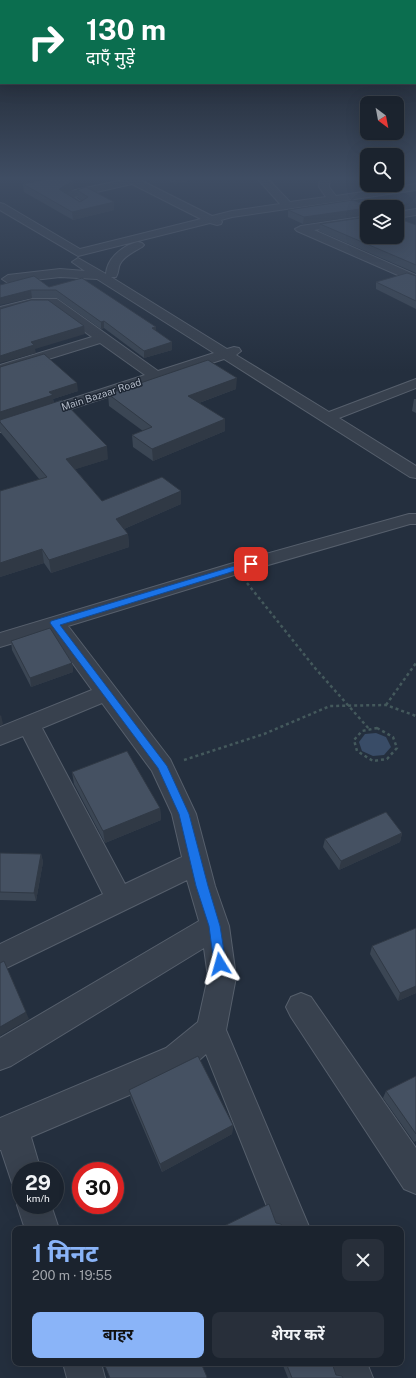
<!DOCTYPE html>
<html lang="hi">
<meta charset="utf-8">
<style>
body{margin:0;font-family:"Public Sans","Noto Sans Devanagari",sans-serif;background:#282f3a;color:#f1f3f6;height:100vh;display:flex;flex-direction:column;font-size:15px;white-space:nowrap}
*{box-sizing:border-box;margin:0}
p{font-size:13px;color:#a0a4aa}
.icon{flex:none;width:22px;height:22px;fill:none;stroke:currentColor;stroke-width:2;stroke-linecap:round;stroke-linejoin:round}
.map{position:relative;flex:1;overflow:hidden}
.side{position:absolute;left:12px;top:1226px;width:392px;height:140px;display:flex;flex-direction:column;background:#1b232e;border-radius:8px;box-shadow:0 4px 16px #0002,0 0 0 1px #39404a}
.side>*{flex:none}
.top-card{position:absolute;left:0px;top:0px;width:416px;height:84px;box-shadow:0 4px 16px #0002,0 0 0 1px #39404a;background:#0b6e4f;color:#fff;overflow:hidden}
.needle{width:26px;rotate:148deg}
.buttons{position:absolute;left:360px;top:96px;display:grid;gap:8px}
.buttons a{display:grid;place-items:center;width:44px;height:44px;border-radius:8px;background:#1b232e;box-shadow:0 4px 16px #0002,0 0 0 1px #39404a;font-size:20px}
.speed{position:absolute;left:12px;top:1162px;display:flex;gap:8px;font-size:20px;font-weight:700;text-align:center}
.speed>*{display:grid;place-content:center;width:52px;height:52px;border-radius:50%;background:#1b232e;box-shadow:0 4px 16px #0002,0 0 0 1px #39404a;line-height:1}
.speed small{font-size:10px;font-weight:400}
.speed .limit{border:6px solid #d22;background:#fff;color:#111}
.pin{position:absolute;display:grid;place-items:center;width:34px;height:34px;color:#fff;margin:-17px;border-radius:8px;box-shadow:0 2px 6px #0006}
.me{position:absolute;width:44px;margin:-22px;rotate:352deg;stroke-linejoin:round;filter:drop-shadow(0 0 3px #0008)}
.turn{display:flex;align-items:center;gap:14px;height:84px;padding:0 20px;font-size:18px}
.turn .icon{width:52px;height:52px;stroke-width:2.5}
.turn b{display:block;font-size:28px;line-height:34px}
.round{display:grid;place-items:center;flex:none;width:42px;height:42px;border-radius:8px;background:#282f3a}
.overview{display:flex;align-items:center;justify-content:space-between;height:68px;padding:0 20px}
h1{font-size:24px;font-weight:700;line-height:30px;color:#8ab4f8}
.cta{display:flex;gap:8px;margin-top:auto;padding:8px 20px}
.cta a{flex:1;height:46px;border-radius:8px;background:#8ab4f8;color:#111;font-size:16px;font-weight:700;line-height:46px;text-align:center}
.cta a+a{background:#282f3a;color:#f1f3f6}
.map>svg:first-child{display:block}
</style>
<div class="map">
<svg width="416" height="1378" viewBox="0 0 416 1378">
<rect width="100%" height="100%" fill="#242f3e"/>
<path fill="#394c67" d="M376 733 386 737 391 747 384 755 373 756 362 751 359 742 365 734Z"/>
<g fill="none" stroke-linecap="round" stroke-linejoin="round">
<defs>
<path id="minor" d="M121 178 138 179 212 216 232 211 280 204 257 178H267L290 202 326 197 319 187 320 178H330L329 187 336 196 416 184V190L232 217 221 220 222 222 221 224 217 225 210 223 78 256 0 210V203L4 204 80 249 201 219 132 184 74 197 87 206 82 209 61 197 71 191 123 180Z
M416 209V215L397 218V212Z
M367 216V222L314 230 416 275V283L297 231 295 229 301 226Z
M138 242 142 243 144 245 142 247C135 251 124 256 120 264 118 268 119 272 116 277H111L227 349 234 347 239 348 241 351 236 355 329 412 416 379V388L339 418 416 466V478L410 477 224 359 0 432V422L145 375 100 343 0 374V365L92 337 49 306H32L0 315V307L32 299H57L158 371 214 353 97 279 60 277 8 283 2 279 8 275 60 269 85 271 72 262 78 258 106 274C107 258 123 245 138 242Z
M409 514H416V524H410L244 572 68 626 170 759 196 814 215 886 229 926 236 977 226 1030 310 1229H276L206 1054 188 1070 31 1137 41 1171H21V1186L12 1183 1 1150H0V1118L166 1048 198 1022 208 977 204 948 11 1066 0 1070V1038L199 921 187 880 0 971V944L103 894 23 736 0 745V727L92 690 50 632 0 647V633L230 564ZM102 703 152 771 172 814 182 857 125 884 42 728Z
M301 993 311 997 416 1148V1194L404 1189 291 1017 286 1007 291 997Z
M21 1195V1205H51L59 1229H25L17 1205Z
M63 1363H101L105 1378H67Z
M329 1363H367L373 1378H335Z"/>
</defs>
<use href="#minor" stroke="#565f6c" stroke-width="2"/>
<path stroke="#44595c" stroke-width="2.5" stroke-dasharray="3 3" stroke-linecap="butt" d="M247 583 315 668 370 730
M386 705 416 663
M377 728 393 737 397 748 387 759 373 761 357 751 354 740 362 731Z
M184 760 264 734 330 706 386 705 416 716"/>
<use href="#minor" fill="#38414e" fill-rule="evenodd"/>
</g>
<path fill="#3b4654" d="M162 178H200L175 184Z
M23 184 74 189 66 194 80 202 82 201 78 198 77 190 114 202V210L73 220 24 192Z
M370 207 303 224 288 217V210Z
M320 224 416 225V273L319 231Z
M416 276V309L376 289V282Z
M0 285 49 287 156 327V331L172 350 144 358 104 328 101 329 57 298H32Z
M0 367 78 391 53 399 54 403 108 459 75 469 102 501 181 504 124 529 128 534 129 547 51 573 44 563 0 577V491L40 480 1 433 0 428Z
M236 389 199 403 225 431 153 461 133 447 132 435 143 431 109 406 108 394Z
M414 399H416V413L412 411Z
M11 641 72 663 73 672 31 687 12 650Z
M72 772 160 808 161 820 105 843 74 784Z
M402 833 400 842 339 870 323 847 325 839Z
M0 853 41 854 43 862 36 901 0 900Z
M416 928V993L398 1001 370 954 372 946Z
M416 1076V1141L414 1142 383 1098 386 1091Z
M129 1090 233 1125 232 1134 162 1172 131 1100Z
M282 1363H332L336 1375 343 1378H288Z"/>
<path fill="#303945" d="M175 178H200L175 184Z
M73 181 74 189 60 198 59 189Z
M114 202V210L73 220 72 212Z
M367 208V215L303 224 304 217Z
M31 290 32 298 0 305V298Z
M104 321V328L101 329V322Z
M84 326 85 334 35 349 36 353 0 363V356L31 342Z
M156 327V335L152 328Z
M172 342V350L144 358V351Z
M237 378 236 389 188 407V396Z
M77 383 78 391 53 399 54 403 0 420V412L49 392Z
M225 419V431L153 461 152 449Z
M107 446 108 459 67 472 66 459Z
M181 491V504L117 532 116 519Z
M128 534 129 547 51 573 49 560Z
M42 549 44 563 0 577V563Z
M72 663 73 672 31 687 30 678Z
M1 715 3 724 0 726V716Z
M160 808 161 820 105 843 103 831Z
M402 833 400 842 339 870 341 861Z
M41 854 43 862 36 901 34 893Z
M416 986V993L398 1001 400 993Z
M26 1012 29 1019 0 1036V1027Z
M233 1125 232 1134 162 1172 160 1164Z"/>
<path fill="#455162" stroke="#303945" d="M53 178H68L73 181 59 189 80 202 88 197 77 190 86 187 114 202 72 212 23 184Z
M353 200 370 207H367V208L304 217 288 210Z
M367 217V237H397V218L416 225V265L320 224Z
M407 273 416 276V301L376 282Z
M34 276 49 287 82 278 156 327 152 328 172 342 144 351 104 321 101 322 56 290H31L0 298V285Z
M31 300H48L84 326 31 342 34 345 0 356V309Z
M44 354 77 383 49 392 53 395 0 412V367Z
M208 360 237 378 188 396 225 419 152 449 132 435 152 427 108 394Z
M62 400 107 446 66 459 102 501 162 477 181 491 116 519 128 534 49 560 42 549 0 563V491L47 477 0 422V420Z
M50 628 72 663 30 678 11 641Z
M127 751 160 808 103 831 72 772Z
M386 812 402 833 341 861 325 839Z
M0 853 41 854 34 893 0 892Z
M416 928V986L400 993 372 946Z
M4 961 26 1012 0 1027V963Z
M198 1056 233 1125 160 1164 129 1090Z
M416 1076V1134L386 1091Z
M269 1204 276 1223 281 1224 284 1229H223L222 1227Z
M110 1363H201L207 1377 206 1378H110L105 1366Z
M286 1363H332L336 1375 342 1376 343 1378H292Z"/>
<linearGradient id="sky" x2="0" y2="1"><stop stop-color="#141a22"/><stop offset="0.48" stop-color="#3f4d63"/><stop offset="1" stop-color="#3f4d63" stop-opacity="0"/></linearGradient>
<rect width="416" height="371" fill="url(#sky)"/>
<path fill="#1a73e8" stroke="#114b97" d="M251 561 254 562V565L60 625 167 766 189 814 208 886 220 926 226 964 224 968 220 970 216 968 214 964 209 926 196 886 179 814 158 768 50 623 51 621Z"/>
<g text-anchor="middle" dominant-baseline="central" stroke-width="3" stroke-linejoin="round" paint-order="stroke">
<g font-size="10" fill="#b4bcc9" stroke="#1d2633">
<text transform="translate(101 394) rotate(-18)">Main Bazaar Road</text>
</g>
</g>
</svg>
<div class="buttons">
<a><svg class="needle" viewBox="-14 -14 28 28"><path d="M0-13l5 13h-10z" fill="#e53935"/><path d="M0 13l5-13h-10z" fill="#a0a4aa"/></svg></a>
<a><svg class="icon" aria-label="search" viewBox="0 0 24 24"><circle cx="10" cy="10" r="6"/><path d="M15 15l6 6"/></svg></a>
<a><svg class="icon" aria-label="layers" viewBox="0 0 24 24"><path d="M12 4l9 5-9 5-9-5zM3 14l9 5 9-5"/></svg></a>
</div>
<div class="speed"><div>29<small>km/h</small></div><div class="limit">30</div></div>
<div class="pin" style="left:251px;top:564px;background:#d93025"><svg class="icon" aria-label="arrive" viewBox="0 0 24 24"><path d="M6 21V4h12l-3 4 3 4H6"/></svg></div>
<svg class="me" style="left:220px;top:964px" viewBox="-20 -20 40 40"><path d="M0-17L14 15 0 8-14 15z" fill="#1a73e8" stroke="#fff" stroke-width="4"/></svg>
<div class="top-card">
<div class="turn"><svg class="icon" aria-label="right" viewBox="0 0 24 24"><path d="M7 20v-9h11M14 6l5 5-5 5"/></svg><div><b>130 m</b>दाएँ मुड़ें</div></div>
</div>
<section class="side">
<div class="overview"><div><h1>1 मिनट</h1><p>200 m · 19:55</p></div><a class="round"><svg class="icon" aria-label="close" viewBox="0 0 24 24"><path d="M6 6l12 12M18 6L6 18"/></svg></a></div>
<div class="cta"><a>बाहर</a><a>शेयर करें</a></div>
</section>
</div>
